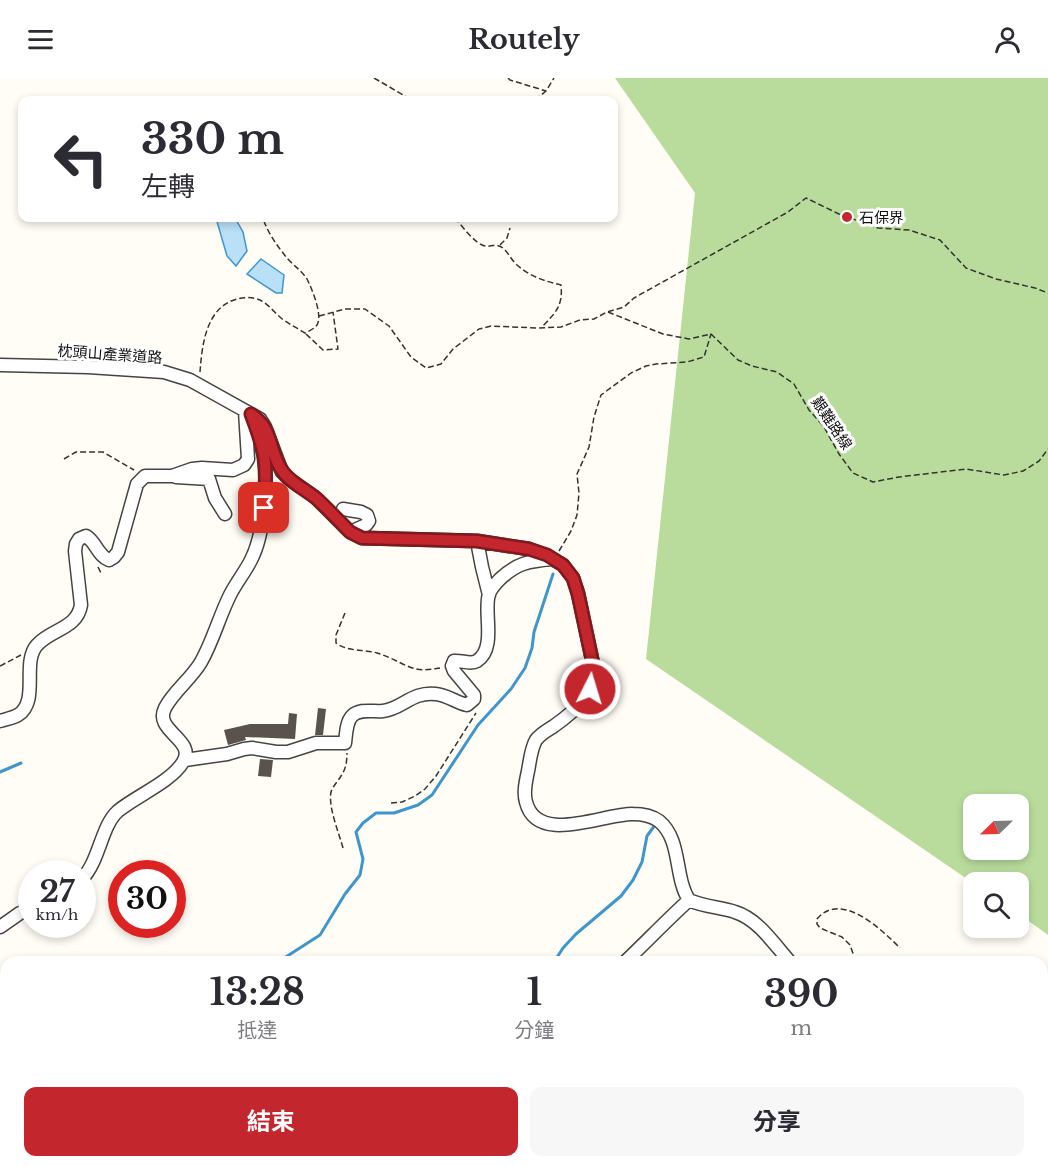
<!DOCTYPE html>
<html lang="zh-TW">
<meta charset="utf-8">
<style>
body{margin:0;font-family:"Libre Baskerville","Noto Sans TC",serif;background:#f7f7f7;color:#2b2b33;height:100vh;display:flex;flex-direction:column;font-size:22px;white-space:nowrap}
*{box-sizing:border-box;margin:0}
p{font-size:20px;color:#7c7c81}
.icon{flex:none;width:33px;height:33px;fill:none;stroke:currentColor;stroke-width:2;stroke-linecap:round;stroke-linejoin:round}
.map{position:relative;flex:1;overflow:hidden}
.sheet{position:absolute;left:0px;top:878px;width:1048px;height:212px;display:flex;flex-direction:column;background:#fff;border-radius:18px 18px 0 0;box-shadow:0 3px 9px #0003}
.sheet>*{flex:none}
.banner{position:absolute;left:18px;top:18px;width:600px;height:126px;border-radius:12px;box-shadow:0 3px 9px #0003;background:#fff;color:#2b2b33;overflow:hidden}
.needle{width:39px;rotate:247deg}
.tools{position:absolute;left:963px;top:716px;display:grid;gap:12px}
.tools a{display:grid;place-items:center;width:66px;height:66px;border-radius:12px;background:#fff;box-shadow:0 3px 9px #0003;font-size:30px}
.speed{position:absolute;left:18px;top:782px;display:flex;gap:12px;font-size:30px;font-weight:700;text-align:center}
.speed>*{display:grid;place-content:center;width:78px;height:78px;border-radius:50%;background:#fff;box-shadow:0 3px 9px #0003;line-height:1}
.speed small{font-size:15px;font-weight:400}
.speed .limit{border:9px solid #d22;background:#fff;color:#111}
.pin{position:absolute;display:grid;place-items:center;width:51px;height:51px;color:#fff;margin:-26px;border-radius:12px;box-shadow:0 3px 9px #0006}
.me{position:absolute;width:66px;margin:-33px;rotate:5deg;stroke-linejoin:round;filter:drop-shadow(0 0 4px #0008)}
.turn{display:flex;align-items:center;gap:21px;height:126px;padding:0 24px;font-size:27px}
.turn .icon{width:78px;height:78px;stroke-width:2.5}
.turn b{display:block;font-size:42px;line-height:51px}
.eta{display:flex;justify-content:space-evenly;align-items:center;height:102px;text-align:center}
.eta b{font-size:36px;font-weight:700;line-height:42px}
.primary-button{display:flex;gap:12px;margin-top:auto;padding:12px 24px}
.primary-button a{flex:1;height:69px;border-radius:12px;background:#c4262e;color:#fff;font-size:24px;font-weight:700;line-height:69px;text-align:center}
.primary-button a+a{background:#f7f7f7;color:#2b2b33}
header{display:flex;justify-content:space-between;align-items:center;height:78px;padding:0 24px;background:#fff;font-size:27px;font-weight:700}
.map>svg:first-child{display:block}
</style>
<header><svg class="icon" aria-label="menu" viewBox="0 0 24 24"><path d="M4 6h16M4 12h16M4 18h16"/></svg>Routely<svg class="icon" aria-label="person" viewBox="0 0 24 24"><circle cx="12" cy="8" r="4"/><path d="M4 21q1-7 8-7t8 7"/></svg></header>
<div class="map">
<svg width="1048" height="1088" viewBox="0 0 1048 1088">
<rect width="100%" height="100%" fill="#fffdf5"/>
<path fill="#b9dc9c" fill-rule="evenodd" d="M615 0H1048V857L1019 836 1018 804H974L973 805 646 581 695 115ZM974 726H1018V771H974Z"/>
<path fill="#b9e0f7" stroke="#3f96cf" stroke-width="1.5" d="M216 140H235L243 154 247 173 236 188 227 178Z
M261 181 284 197 282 215H276L247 196Z"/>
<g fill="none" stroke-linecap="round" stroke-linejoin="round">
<path stroke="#3f96cf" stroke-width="3" d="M0 694 21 685
M278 884 320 857 345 816 360 797 363 781 356 754 363 745 376 735H394L418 727 432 717 478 647 511 611 525 590 532 570 534 554 553 496
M554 884 563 870 576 856 621 818 633 802 642 784 647 758 655 747
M312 1083 326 1088"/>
<path stroke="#b9e0f7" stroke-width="18" d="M97 1083 112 1086 123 1083
M45 1088 47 1083"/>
</g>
<path fill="#5a524d" d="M318 630 326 631 323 657H315Z
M289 635 297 636 295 661 245 659 246 662 228 667 224 652 250 646H288Z
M260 681 273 682 271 699 258 698Z"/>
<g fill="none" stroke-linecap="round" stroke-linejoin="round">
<defs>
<path id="minor" d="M0 287 88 289 164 294 190 302 260 341 265 349 282 394 288 400 316 420 350 454 362 460 477 463 529 471 547 478 563 487 573 500 578 515 593 586C593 617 578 631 554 648 548 652 540 656 536 662 531 670 530 683 528 693 526 703 523 714 526 724 537 768 605 735 633 736 641 736 652 738 659 743 682 762 674 799 689 822 704 829 720 829 735 834 758 841 774 866 790 884
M176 399 209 401 215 420 225 436
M343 431 361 434 367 437 369 443 366 447 350 454
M477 463 482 489 489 517
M0 643C6 641 13 640 18 637 40 623 21 585 37 567 51 551 77 551 81 527L75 473 76 466 79 461 86 458C96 464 98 478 109 482L114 479 118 474 137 406 145 398H172L192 391 202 390 233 392 244 387 248 381 245 333
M185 682 227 676 244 671 252 670 276 674H288L316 665H345C346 658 346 644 352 638 360 630 373 634 383 633 402 631 412 613 436 616 447 617 457 625 467 627L474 621V617L454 593 452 588 454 583C462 582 470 587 477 583 497 570 483 534 489 516 491 510 496 505 500 501 517 485 529 483 552 481
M82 801C100 782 101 748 118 733 136 718 171 704 183 684 197 662 153 653 165 630 173 614 191 601 201 584 213 563 219 539 230 517 236 505 245 494 251 482 264 457 268 408 264 380 262 365 256 350 251 336
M0 849 20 835 32 832
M625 884C647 863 667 842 689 822
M1042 1010 1048 1018
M534 1086C542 1086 551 1085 559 1085 573 1086 586 1088 599 1083
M796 1088 797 1083"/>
</defs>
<use href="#minor" stroke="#444" stroke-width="15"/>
<path stroke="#333" stroke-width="1.5" stroke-dasharray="6 3" stroke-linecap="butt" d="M374 0 412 22
M508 0 510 2 546 13
M535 22 546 13 554 0
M455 140C462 148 475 166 485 168 489 169 495 166 499 168 506 170 510 180 515 185 528 198 544 203 561 207 563 228 556 234 543 248
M500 167 507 160 510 150
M608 234 663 256 689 261 711 256 738 282 752 288 777 294 794 306 809 332 824 349 839 376 853 395 873 404 899 399 966 391 1004 397 1023 393 1039 383 1048 371
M319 238 345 231H365L389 248 411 279 426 290 441 286 453 271 479 251 491 248 537 250 561 249 580 242 594 241 607 234 624 229 634 220 788 134 806 120 839 136 878 150 909 152 940 162 966 190 996 201 1035 210 1048 215
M306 256 323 272 338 271 333 234
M200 294C202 267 206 229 237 221 244 219 253 219 260 222 268 226 275 235 281 240 289 246 297 250 305 255 309 253 314 251 317 247 323 237 312 211 307 201 302 193 294 188 287 180 278 169 267 154 263 140
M64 381 76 374H103L134 392
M559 473 571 453 577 437 579 415 577 396 589 369 594 339 601 317 631 295 646 288 656 286 687 284 704 279 711 256
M98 489 102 497
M345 535 336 557V565C348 574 363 571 377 575 391 579 404 588 416 591 424 593 432 591 440 590
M0 588 21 577
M391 725 402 724 415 718 425 711 436 698 476 635
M343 770C339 755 328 729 331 714 333 708 338 703 341 698 346 691 347 683 347 675
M856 884 850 867 842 859 820 850 817 846V841C841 812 882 852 900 870
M446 1083 454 1088
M990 1083 995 1088
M914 1088 930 1084 949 1083"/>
<use href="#minor" stroke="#fff" stroke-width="12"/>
</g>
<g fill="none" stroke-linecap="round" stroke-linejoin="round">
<defs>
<path id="route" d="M264 430C265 413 267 394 264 377 261 363 256 349 251 336 275 351 268 376 284 395 292 406 307 412 317 421 328 431 339 443 350 454L362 460 477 463 529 471 547 477 563 487 573 500 578 516 593 586V597L590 611"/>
</defs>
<use href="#route" stroke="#7f191e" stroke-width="15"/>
<use href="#route" stroke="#c4262e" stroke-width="10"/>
</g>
<circle fill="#c4262e" stroke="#fff" stroke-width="2" cx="847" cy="139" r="6"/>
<g text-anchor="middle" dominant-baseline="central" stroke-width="6" stroke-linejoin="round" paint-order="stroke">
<g font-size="15" fill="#111" stroke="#fff" text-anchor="start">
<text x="859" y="139">石保界</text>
</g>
<g font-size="15" fill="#111" stroke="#fff">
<text transform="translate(110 276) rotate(4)">枕頭山產業道路</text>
<text transform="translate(832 345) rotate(56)">艱難路線</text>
</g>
</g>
</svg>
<div class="tools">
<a><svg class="needle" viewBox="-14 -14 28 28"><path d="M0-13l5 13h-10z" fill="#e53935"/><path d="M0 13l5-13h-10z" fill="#7c7c81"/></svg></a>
<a><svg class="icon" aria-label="search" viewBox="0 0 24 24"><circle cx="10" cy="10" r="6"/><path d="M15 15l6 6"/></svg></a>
</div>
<div class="speed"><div>27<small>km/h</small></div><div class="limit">30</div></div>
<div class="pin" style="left:264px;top:430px;background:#d93025"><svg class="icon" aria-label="arrive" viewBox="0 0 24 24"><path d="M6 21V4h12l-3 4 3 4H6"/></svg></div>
<svg class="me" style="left:590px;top:611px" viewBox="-20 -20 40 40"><circle r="17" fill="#c4262e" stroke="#fff" stroke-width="3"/><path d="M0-11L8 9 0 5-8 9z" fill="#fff"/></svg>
<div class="banner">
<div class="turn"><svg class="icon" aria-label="left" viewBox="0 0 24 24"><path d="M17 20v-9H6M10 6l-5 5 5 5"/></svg><div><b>330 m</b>左轉</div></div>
</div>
<section class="sheet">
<div class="eta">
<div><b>13:28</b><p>抵達</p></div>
<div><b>1</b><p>分鐘</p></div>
<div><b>390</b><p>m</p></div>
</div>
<div class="primary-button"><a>結束</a><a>分享</a></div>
</section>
</div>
